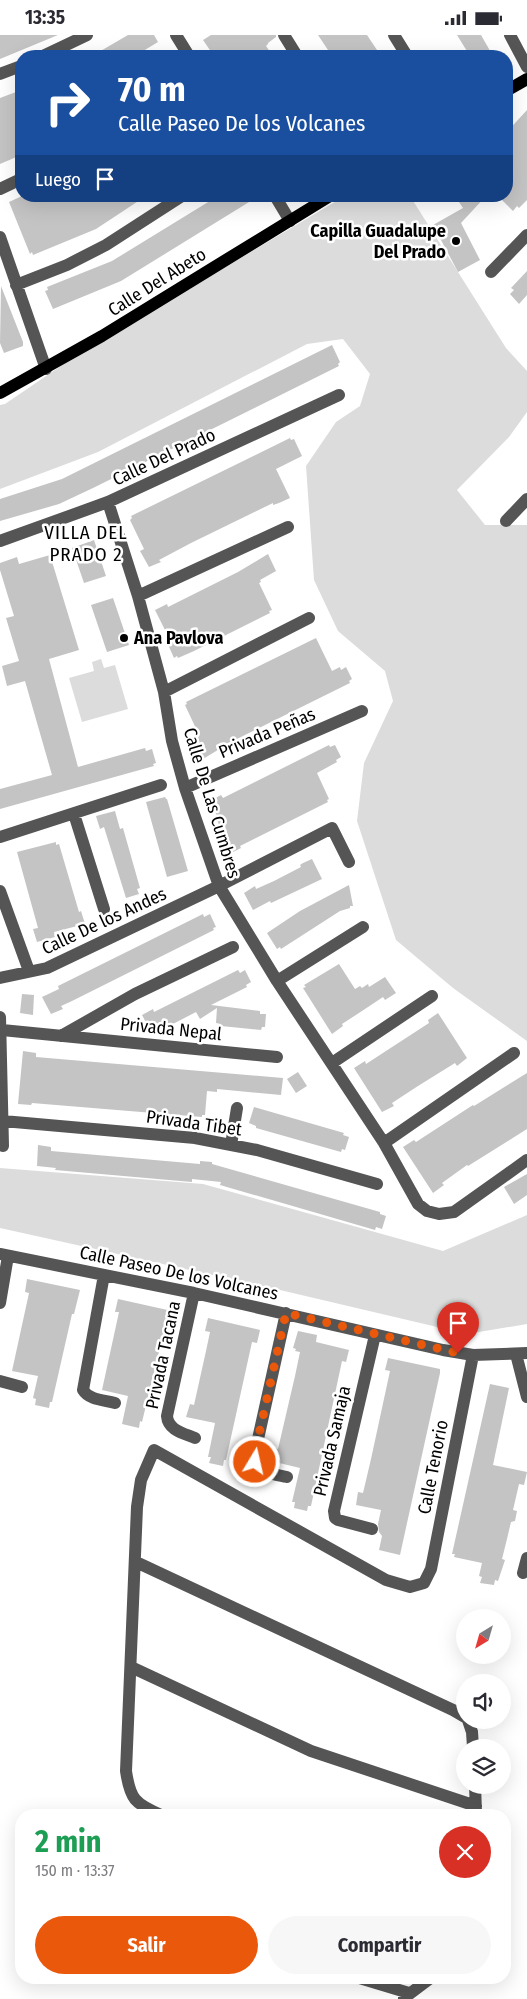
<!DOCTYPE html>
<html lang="es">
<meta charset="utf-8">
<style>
body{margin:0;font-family:"Fira Sans Condensed",sans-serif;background:#f7f7f7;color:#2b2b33;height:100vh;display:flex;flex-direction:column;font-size:19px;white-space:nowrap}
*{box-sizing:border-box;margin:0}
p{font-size:16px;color:#7c7c81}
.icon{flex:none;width:28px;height:28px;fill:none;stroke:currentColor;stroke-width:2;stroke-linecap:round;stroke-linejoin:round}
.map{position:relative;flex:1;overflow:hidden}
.side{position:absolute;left:15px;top:1774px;width:496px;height:175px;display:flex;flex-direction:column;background:#fff;border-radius:20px;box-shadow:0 5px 20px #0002}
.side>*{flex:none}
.top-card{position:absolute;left:15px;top:15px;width:498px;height:152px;border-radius:20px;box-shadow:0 5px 20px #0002;background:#1a4fa0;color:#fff;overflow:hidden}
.needle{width:32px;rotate:217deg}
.controls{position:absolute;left:456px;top:1574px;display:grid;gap:10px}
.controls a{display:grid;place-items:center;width:55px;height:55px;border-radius:50%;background:#fff;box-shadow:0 5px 20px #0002;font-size:25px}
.pin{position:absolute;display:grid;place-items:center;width:42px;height:42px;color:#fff;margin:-51px -21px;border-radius:50% 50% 50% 0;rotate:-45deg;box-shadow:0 0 5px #0007}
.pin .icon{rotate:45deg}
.me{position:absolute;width:55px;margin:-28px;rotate:9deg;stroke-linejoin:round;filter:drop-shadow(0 0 4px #0008)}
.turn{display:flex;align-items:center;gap:18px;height:105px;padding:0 20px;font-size:22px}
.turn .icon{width:65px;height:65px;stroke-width:2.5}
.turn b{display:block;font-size:35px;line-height:42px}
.then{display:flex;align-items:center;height:48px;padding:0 20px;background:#0003;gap:10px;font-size:19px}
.round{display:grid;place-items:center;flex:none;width:52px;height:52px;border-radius:26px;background:#f7f7f7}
.headline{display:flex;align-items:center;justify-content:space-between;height:85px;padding:0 20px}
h1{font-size:30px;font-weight:700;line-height:38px;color:#1e9e55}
.cta{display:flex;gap:10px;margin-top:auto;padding:10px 20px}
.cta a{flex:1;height:58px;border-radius:30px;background:#ea580c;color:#fff;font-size:20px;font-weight:700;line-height:58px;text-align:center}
.cta a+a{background:#f7f7f7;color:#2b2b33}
.status{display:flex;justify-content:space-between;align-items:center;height:35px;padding:0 25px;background:#fff;direction:ltr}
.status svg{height:14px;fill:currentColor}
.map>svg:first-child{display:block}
</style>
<div class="status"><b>13:35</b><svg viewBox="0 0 49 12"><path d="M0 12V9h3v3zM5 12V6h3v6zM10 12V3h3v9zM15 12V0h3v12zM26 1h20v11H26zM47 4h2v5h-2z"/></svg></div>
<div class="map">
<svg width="527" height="1964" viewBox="0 0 527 1964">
<rect width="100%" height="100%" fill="#fff"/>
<path fill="#dcdcdc" d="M345 161H410L506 313 527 336V377L509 402 457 455 485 490H527V1006L453 953 396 905 357 786 364 728 393 666 385 636 338 596 314 545 306 431 336 387 360 371 370 339 343 304 307 309 98 417 0 454V370L5 369 74 322Z
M101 624 104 633 115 630 128 674 82 687 69 643 94 636 92 627Z
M0 1133 203 1149 443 1216 527 1180V1289L467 1299 280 1255 0 1193Z"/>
<path fill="#c4c4c4" d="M0 0H58L0 24Z
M128 0H154L158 7 135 21H92Z
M211 0H276V2L268 8V9L266 11 273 21H214L203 5Z
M318 0H367L381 21H332Z
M457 0H481L493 21H470Z
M16 57 17 59 21 57V120L0 129V63Z
M527 75V165L519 173 517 171 513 176 498 161H506V98Z
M22 161H146L96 194 33 220 32 217 30 219 9 167Z
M218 161 219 163 222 161H259L121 246 53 274 45 256 48 255 47 252 112 226Z
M455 161H486L461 188 480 225 458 237 433 190 463 173Z
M527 236V260L519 269 510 259 514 255 511 253Z
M1 251 23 307V311L4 318 0 308Z
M332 310 340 327 338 329 339 331 93 453 59 469 0 486V464L62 444Z
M290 403 291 405 294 404 302 421 276 434 290 463 279 468 273 470V468L191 508 159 525 161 527 149 532 140 516 144 514 130 485 132 483 131 481Z
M94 505 106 541 84 548 72 513Z
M268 519 276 536 260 545 261 547 259 548 272 575 269 576 270 578 194 616 178 623 177 621 174 623 166 605 169 603 155 575 167 569 168 572 238 537Z
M50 520 79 615 49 624 78 732 145 713 146 716 152 714 156 728 153 729 154 731 0 774V754L52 740 25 646 7 651 2 631 19 626 6 583 14 581 0 535V528L17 522 19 529Z
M113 563 129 610 107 617 91 570Z
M316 603 332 636 340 632 341 635 346 632 352 644 349 646 350 648 231 707 203 724 193 703 199 700 185 670 187 669 186 667Z
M329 710 330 712 335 710 341 722 336 725 337 727 317 738 329 764 327 765 328 767 240 811 241 813 229 819 221 802 224 800 216 783H218L210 766 221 760 223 763Z
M165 762 166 764H167L188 836 167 842 146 767Z
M115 776 120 794 123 793 140 853 137 854 139 859 126 863 104 792 100 794 96 781Z
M56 807V810L59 809 79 877 81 876 85 889 54 897 55 902 37 907 33 894 38 893 17 817Z
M312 824 322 844 271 868 270 866 253 875 244 858 255 851 256 854 274 846 301 832 300 830 303 828Z
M349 850 353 871H350V873L340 876 281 914 280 912 277 914 267 898 300 876Z
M203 879 204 882 210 879 216 892 213 893 214 895 72 966 61 971 63 974 51 979 42 962 59 954 58 951Z
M339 929 355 954 360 951 362 953 368 949 369 952 385 942 396 958 385 965 383 962 362 976 342 989 343 991 332 999 303 953 306 952 304 950Z
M238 935 240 938 245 935 251 947 246 950 247 952 211 970 260 976V979H266L265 992H262L261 995 221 991V989L216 988 217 973 200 984 196 977 169 991 168 988 151 997 142 980 153 974 154 977Z
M22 959 34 960 33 980 20 978Z
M438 978 467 1023 457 1031 455 1028 418 1051 392 1068 394 1071 382 1077 354 1033 365 1026 366 1029 429 988 428 985Z
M23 1016 36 1018V1022L283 1043 281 1060 217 1054V1057L207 1056 205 1080H202V1082L44 1069 32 1068 31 1070 18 1069Z
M298 1037 307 1051 296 1058 287 1044Z
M527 1038V1094L468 1131 467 1130 442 1148 444 1150 433 1158 403 1112 414 1105 416 1107 473 1070 474 1071Z
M254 1072 344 1098 343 1100 349 1102 345 1115 342 1114 341 1117 256 1093V1091L249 1088Z
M38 1110 51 1112V1116L200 1129V1126L212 1127V1129L380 1177V1179L386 1181 382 1194 376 1192 375 1195 220 1150 221 1147 192 1144V1147L169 1145 55 1135 56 1133 37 1131Z
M527 1139V1160L514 1169 504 1152Z
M27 1244 80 1255 74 1279H72L52 1367H50L49 1373 35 1370 36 1364 33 1363 38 1341 12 1336 29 1258 25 1257Z
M118 1264 172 1276 169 1288H166L142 1387 140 1386 139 1393 122 1389 128 1361 102 1355 119 1277H115Z
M208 1283 260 1295 257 1308 252 1307 226 1425H224L223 1431 209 1428 211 1422H208L215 1388 186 1382 190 1369 194 1370 206 1316 210 1297 205 1296Z
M298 1296 317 1300 316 1307 349 1315 346 1327 342 1326 311 1471H308L307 1476 294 1473 295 1467H292L300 1433 271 1426 274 1413 278 1414 295 1341 300 1317 295 1316 296 1314 293 1313Z
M388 1323 440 1334V1338L400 1520 379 1515 382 1501 379 1497 378 1489 381 1475 356 1470 358 1457 363 1458 371 1424 390 1336 385 1335Z
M490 1349 509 1353 493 1430 527 1437 524 1450 519 1449 513 1475 517 1476 515 1486 511 1487 506 1508 502 1524 505 1525 498 1546 495 1545 494 1550 480 1548 482 1542 479 1541 482 1528 454 1522 455 1519H452Z"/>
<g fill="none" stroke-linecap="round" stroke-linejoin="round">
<path stroke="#555" stroke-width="12" d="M176 0 189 21
M284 0 297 21
M394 0 407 21
M510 0 527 32
M43 21 87 0
M0 39 21 31
M0 154 21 144
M275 161 290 186
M0 202 46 334
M491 237 527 200
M16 250 67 230 106 210 182 161
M108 467 138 561 164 657 172 706 185 753 219 851 277 946 384 1108 418 1169 427 1176 439 1179 454 1177 527 1125
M506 486 527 464
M0 506 108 467 339 360
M138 561 288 492
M164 657 309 583
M185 753 362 676
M74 779 104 874
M0 802 161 750
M0 856 29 936
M0 943 47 933 219 851 332 793 349 827
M277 946 363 892
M0 982 3 1111
M2 995 277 1022
M61 1001 135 959 233 912
M332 1028 432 961
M3 1086 195 1103 257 1115 377 1149
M384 1108 514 1018
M231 1110 237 1073
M0 1219 194 1258 443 1315 473 1320 527 1318
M104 1240 83 1355C89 1365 104 1365 115 1368
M194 1258 167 1381C168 1395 183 1398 195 1403
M0 1268 8 1221
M286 1278 254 1422C256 1438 274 1439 287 1442
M516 1319 527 1362
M0 1346 22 1352
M372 1494 338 1485 335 1483 334 1476 375 1300
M136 1527 453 1675 465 1682
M523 1538 527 1523
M131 1632 311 1716 476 1771
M468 1685 472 1697 473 1712
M475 1750 476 1777
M161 1780C135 1769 130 1764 126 1736L137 1472 141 1445 154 1415 386 1545 410 1552 424 1548 431 1534 473 1320
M356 1942 409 1958
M404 1963 432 1942"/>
<path stroke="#000" stroke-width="12" d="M506 56 527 44
M0 358 102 301 330 161"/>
</g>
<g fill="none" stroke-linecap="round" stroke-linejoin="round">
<path stroke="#ea580c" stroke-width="9" stroke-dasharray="0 16.2" d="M255 1427 254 1422 286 1278 458 1318"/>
</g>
<g fill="#000" stroke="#fff" stroke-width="2">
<circle cx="456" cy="206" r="5"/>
<circle cx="124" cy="603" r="5"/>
</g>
<g text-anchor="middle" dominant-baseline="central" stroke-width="5" stroke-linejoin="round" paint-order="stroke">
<g font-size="18" font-weight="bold" fill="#000" stroke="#fff" text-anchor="end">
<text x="446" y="196">Capilla Guadalupe<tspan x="446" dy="21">Del Prado</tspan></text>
<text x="134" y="603" text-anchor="start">Ana Pavlova</text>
</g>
<g font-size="18" fill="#000" stroke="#fff">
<text transform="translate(157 247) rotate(-32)">Calle Del Abeto</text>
<text transform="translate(164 422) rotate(-25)">Calle Del Prado</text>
<text transform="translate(267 698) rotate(-23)">Privada Peñas</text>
<text transform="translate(212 768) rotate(73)">Calle De Las Cumbres</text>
<text transform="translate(104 886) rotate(-25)">Calle De los Andes</text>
<text transform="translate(171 994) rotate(6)">Privada Nepal</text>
<text transform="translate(194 1088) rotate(8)">Privada Tibet</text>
<text transform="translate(179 1238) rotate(12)">Calle Paseo De los Volcanes</text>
<text transform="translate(163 1320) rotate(-78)">Privada Tacana</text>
<text transform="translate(332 1406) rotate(-77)">Privada Samaja</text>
<text transform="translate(433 1432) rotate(-79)">Calle Tenorio</text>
</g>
<g font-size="19" letter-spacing="1" fill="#000" stroke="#fff">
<text x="86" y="497">VILLA DEL<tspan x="86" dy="22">PRADO 2</tspan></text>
</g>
</g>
</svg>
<div class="controls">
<a><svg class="needle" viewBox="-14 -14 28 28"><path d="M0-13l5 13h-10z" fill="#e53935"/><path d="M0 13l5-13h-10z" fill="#7c7c81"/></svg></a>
<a><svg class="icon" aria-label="sound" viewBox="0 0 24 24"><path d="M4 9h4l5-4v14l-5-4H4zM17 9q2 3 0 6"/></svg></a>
<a><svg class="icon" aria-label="layers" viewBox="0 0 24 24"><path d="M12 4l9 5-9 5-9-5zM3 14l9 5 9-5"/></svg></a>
</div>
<div class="pin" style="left:458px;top:1318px;background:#d93025"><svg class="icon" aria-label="arrive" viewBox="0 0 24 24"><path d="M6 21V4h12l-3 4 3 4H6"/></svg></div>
<svg class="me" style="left:255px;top:1427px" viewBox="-20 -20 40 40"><circle r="17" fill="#ea580c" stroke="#fff" stroke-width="3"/><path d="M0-11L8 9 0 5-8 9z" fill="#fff"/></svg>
<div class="top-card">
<div class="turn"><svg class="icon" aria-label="right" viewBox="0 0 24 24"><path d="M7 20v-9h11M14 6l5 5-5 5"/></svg><div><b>70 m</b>Calle Paseo De los Volcanes</div></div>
<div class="then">Luego<svg class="icon" aria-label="arrive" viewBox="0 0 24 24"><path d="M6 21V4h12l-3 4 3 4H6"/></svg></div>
</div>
<section class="side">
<div class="headline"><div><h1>2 min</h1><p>150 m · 13:37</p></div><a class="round" style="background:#d93025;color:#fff"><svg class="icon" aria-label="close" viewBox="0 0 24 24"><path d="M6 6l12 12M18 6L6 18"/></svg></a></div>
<div class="cta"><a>Salir</a><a>Compartir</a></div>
</section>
</div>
